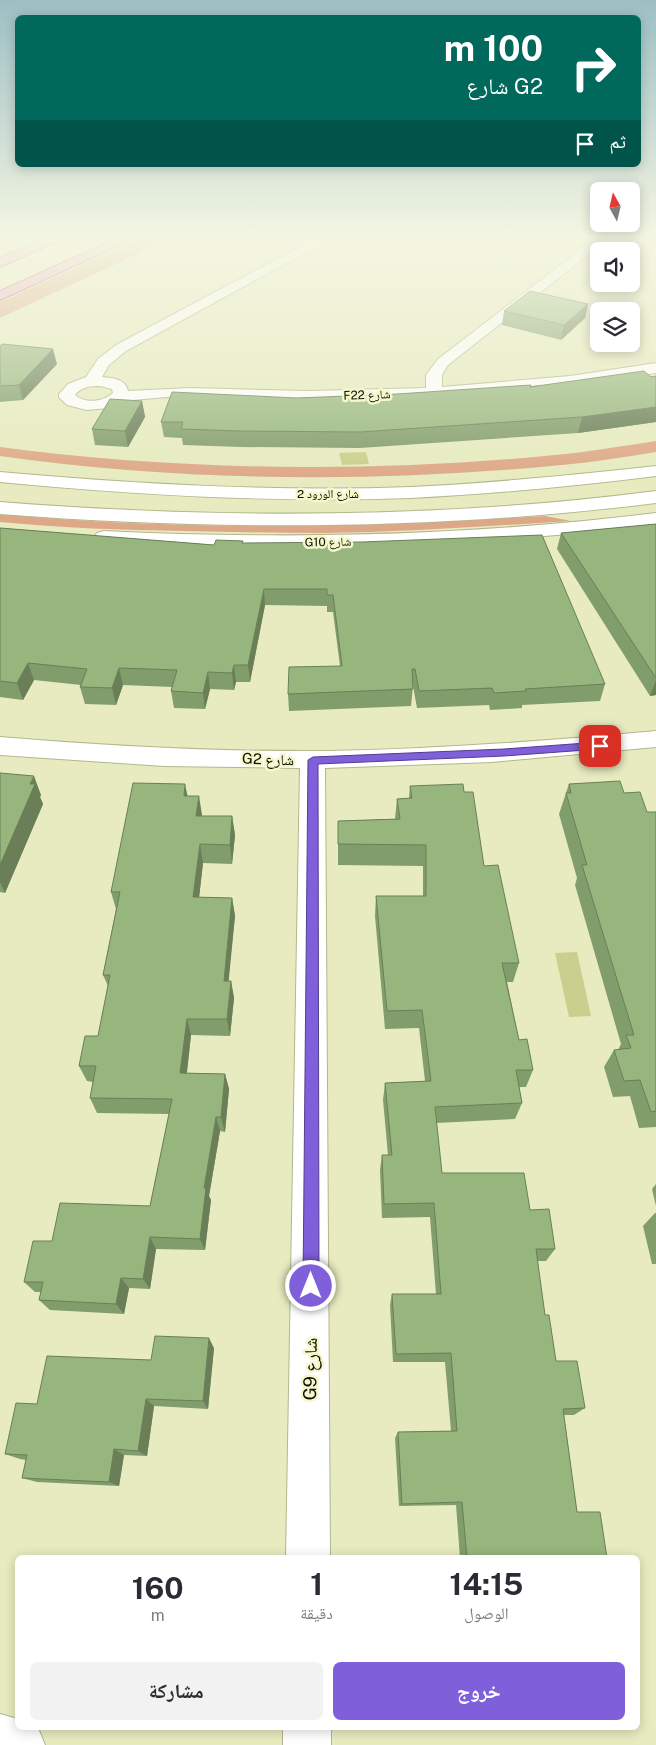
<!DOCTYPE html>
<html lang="ar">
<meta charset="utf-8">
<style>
body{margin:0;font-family:"Public Sans","Noto Naskh Arabic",sans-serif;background:#f2f2f3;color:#2b2b33;direction:rtl;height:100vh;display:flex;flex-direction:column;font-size:19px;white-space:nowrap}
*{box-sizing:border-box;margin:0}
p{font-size:16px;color:#7c7c81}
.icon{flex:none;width:28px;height:28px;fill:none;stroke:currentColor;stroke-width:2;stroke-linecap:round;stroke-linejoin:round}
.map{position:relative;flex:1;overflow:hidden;direction:ltr}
.side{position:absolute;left:15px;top:1555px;width:625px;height:175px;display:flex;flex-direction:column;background:#fff;border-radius:8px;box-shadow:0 2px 12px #0003;direction:rtl}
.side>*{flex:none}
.guide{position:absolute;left:15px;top:15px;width:626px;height:152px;border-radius:8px;box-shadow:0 2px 12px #0003;direction:rtl;background:#00695c;color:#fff;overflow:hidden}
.needle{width:32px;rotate:352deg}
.tools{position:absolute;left:590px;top:182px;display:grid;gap:10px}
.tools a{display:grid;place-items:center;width:50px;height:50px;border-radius:8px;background:#fff;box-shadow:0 2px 12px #0003;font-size:25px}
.pin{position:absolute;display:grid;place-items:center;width:42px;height:42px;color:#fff;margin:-21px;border-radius:10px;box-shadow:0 2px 8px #0006}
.me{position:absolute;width:55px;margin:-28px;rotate:0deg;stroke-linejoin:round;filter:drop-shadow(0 0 4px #0008)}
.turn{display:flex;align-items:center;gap:18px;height:105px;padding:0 15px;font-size:22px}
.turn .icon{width:65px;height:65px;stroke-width:2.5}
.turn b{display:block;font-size:35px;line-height:42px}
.then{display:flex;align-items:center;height:48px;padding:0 15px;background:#0003;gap:10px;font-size:19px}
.eta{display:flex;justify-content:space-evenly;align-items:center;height:85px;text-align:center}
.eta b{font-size:30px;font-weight:700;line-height:35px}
.action{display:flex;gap:10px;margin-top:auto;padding:10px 15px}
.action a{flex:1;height:58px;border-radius:8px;background:#7f5fda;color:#fff;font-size:20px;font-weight:700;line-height:58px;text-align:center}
.action a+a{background:#f2f2f3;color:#2b2b33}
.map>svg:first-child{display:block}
</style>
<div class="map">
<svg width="656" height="1745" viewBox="0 0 656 1745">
<rect width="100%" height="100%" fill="#e7ebbf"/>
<path fill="#dea888" d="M144 237H174L0 318V302Z
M656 441V452C625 457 594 462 562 465 376 483 186 482 0 456V447C181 471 373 473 555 455 589 452 622 446 656 441Z
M0 514C181 532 364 526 545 516L571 521C489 526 407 532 325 533 278 533 232 532 185 531 123 530 62 528 0 522Z"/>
<path fill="#cacf8d" d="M366 452 369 464 342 465 339 453Z
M577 952 591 1016 569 1017 555 953Z"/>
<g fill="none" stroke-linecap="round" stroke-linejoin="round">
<defs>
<path id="minor" d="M318 237H334L126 351 109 365 102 377C113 378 126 379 128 391L190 388 308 391 426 388V375L438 359 597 237H611L448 365 442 375V387L570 376 656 363V373L526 390 395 399 308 401 166 397 122 401 108 408 87 410 67 405 59 397V394L68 384 86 377 98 359 116 345ZM100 386 112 389 113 393C102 402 86 404 75 395 81 387 90 386 100 386Z
M656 466V476C575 486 493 494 411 498 274 503 137 495 0 482V472C137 484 274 492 411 487 493 483 575 475 656 466Z
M656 491V503C440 530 217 531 0 514V502C218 519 439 519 656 491Z
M656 513V525C470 547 291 551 104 543L97 541 94 537 97 533 104 531C291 540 470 536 656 513Z
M656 731V747L492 762 325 768 330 1558H286L300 768 164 766 0 755V737C109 746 219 752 328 751 438 749 547 741 656 731Z
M0 1714 18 1719V1728H38L45 1745H0Z
M283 1728H331V1745H283Z"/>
<path id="major" d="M50 237H67L0 267V258Z
M120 237H137L0 300V291Z"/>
</defs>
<use href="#minor" stroke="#b3b78d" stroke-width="2"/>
<use href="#major" stroke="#9b456c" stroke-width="2"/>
<use href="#minor" fill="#fff" fill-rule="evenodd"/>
<use href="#major" fill="#f0a1c8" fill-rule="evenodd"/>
</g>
<path fill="#829d6c" d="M588 304 585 318 561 340 502 325 504 311Z
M0 346 57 364 23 400 0 402Z
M656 376V422L578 433 360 448 241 447 183 445 182 438 164 437 161 422 297 398 397 394 531 386Z
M142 401 145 417 128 447 95 445 92 429Z
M656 524V695L650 696 557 549 561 533Z
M0 528 214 545 243 541V543L605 684 600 701 522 705V708L490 710 489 705 417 708 413 686 411 706 289 711 288 694 340 666 333 612H327V606L265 605 250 682H236L234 690 210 689 205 709 174 708 171 691 172 687 123 685 116 705 85 704 80 687 81 685 34 680 23 700 0 697Z
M0 773 41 795 40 797 43 804 5 893 0 892Z
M569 784 624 793 647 812H656V1127L639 1128 630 1096 613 1097 604 1067 614 1050H618L621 1044 575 885 577 878 559 814Z
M410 786 464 792 484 866 519 963 513 982H507L519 1040 533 1070 526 1087H519L522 1103 515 1119 436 1123 442 1173 530 1210 555 1249 546 1261H537L545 1315 556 1361 585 1408 574 1415H564L577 1512 607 1558H460L456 1505 399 1506 395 1438 398 1432 451 1431 445 1362H393L390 1305 392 1294H436L430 1217 382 1218 380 1170 382 1155H388L383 1100 385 1083 425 1081 419 1028 385 1029 375 916 376 896H423V866L338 865V821L395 819 397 799 409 798Z
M187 796 202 815V816H232L235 835 232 864 203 863 199 897 232 898 235 916 228 981H231L234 998 230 1036 191 1035 187 1073 225 1074 229 1089 225 1132 220 1131 209 1196 211 1200 205 1250 156 1249 150 1289 129 1288 124 1314 50 1310 39 1300 41 1292H35L24 1282 52 1241 150 1206 169 1114 97 1113 90 1098 93 1082 87 1081 79 1066 98 1036 108 986 103 975 116 909 111 892Z
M656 1184V1206L652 1189Z
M655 1213H656V1264H652L643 1226Z
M214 1348 208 1409 154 1406 147 1456 124 1455 119 1486 37 1482 22 1478 26 1460 20 1459 5 1454 37 1404 151 1360Z"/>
<path fill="#6a7f58" d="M588 304 585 318 561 340 564 325Z
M53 349 57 364 23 400 19 385Z
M142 401 145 417 128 447 125 431Z
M656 407V422L578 433 582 417Z
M264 589 265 605 250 682 248 665Z
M28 663 34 680 23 700 17 683Z
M234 665 236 682 234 690 232 673Z
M119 668 123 685 116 705 112 688Z
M208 672 210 689 205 709 203 693Z
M656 680V695L650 696Z
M34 776 41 795 40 797 43 804 5 893 0 882V865L30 784Z
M185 784 189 803 184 796Z
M199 796 202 815 199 835 196 816Z
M232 816 235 835 232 864 230 845Z
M200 844 203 863 197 916 193 897Z
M232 898 235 916 227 998 224 981Z
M231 981 234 998 230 1036 227 1019Z
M187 1019 191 1035 185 1088 180 1073Z
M225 1074 229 1089 225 1132 221 1117Z
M216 1117 220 1131 209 1196 211 1200 205 1250 200 1239 204 1188Z
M150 1237 156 1249 150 1289 143 1279Z
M121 1278 129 1288 124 1314 116 1304Z
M209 1338 214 1348 208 1409 203 1401Z
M146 1399 154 1406 147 1456 138 1451Z
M114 1449 124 1455 119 1486 109 1482Z"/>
<path fill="#97b67d" stroke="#6a7f58" d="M530 291 588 304 564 325 504 311Z
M2 344 53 349 19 385 0 386V346Z
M644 371 651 377 656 376V407L582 417 360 432 239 431 181 429 183 422H161L172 392 297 398 397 394 531 385 530 387Z
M110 399 142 401 125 431 92 429Z
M656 524V678L561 533Z
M0 528 214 545 216 540 243 541 242 543 362 542 542 535 605 684 525 689 526 691 494 693 492 688 419 691 415 669H412L413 689 288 694 289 667 342 666 333 595H327V589H264L248 665H234L232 673 208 672 203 693 171 691 177 670 119 668 112 688 80 687 87 669 28 663 17 683 0 681Z
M0 773 34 776 30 784H35L0 865Z
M620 781 624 793 640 792 647 812H656V1111L651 1112 640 1080 624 1081 614 1050 631 1048 626 1035H634L582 865H587L566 793H571L569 784Z
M133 783 185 784 184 796H199L196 816H232L230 845 200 844 193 897 232 898 224 981H231L227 1019H187L180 1073 225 1074 221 1117H216L204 1188H206L200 1239 150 1237 143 1279 121 1278 116 1304 39 1300 43 1282H24L33 1241H52L60 1203 150 1206 172 1099 90 1098 96 1066H79L85 1036H98L110 975H103L120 892H111Z
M463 784 464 792H473L484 866 498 865 519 963H502L519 1040 527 1039 533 1070H516L522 1103 435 1107 442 1173H524L530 1210 549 1209 555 1249H536L545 1315H549L556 1361H577L585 1408 563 1409 577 1512H600L607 1558H467L462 1502 402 1504 398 1432 457 1431 451 1353 396 1354 392 1294H441L434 1203 384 1204 382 1155H392L385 1083 431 1081 422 1010 387 1011 376 896H426V845L338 844V821L400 819 397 799 412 798 410 786Z
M155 1336 209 1338 203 1401 146 1399 138 1451 114 1449 109 1482 22 1478 27 1455 5 1454 16 1403 37 1404 47 1356 151 1360Z"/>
<linearGradient id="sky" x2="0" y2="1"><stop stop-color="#9cbfc4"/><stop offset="0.49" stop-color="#f4f6e2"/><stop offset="1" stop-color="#f4f6e2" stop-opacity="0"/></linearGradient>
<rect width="656" height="482" fill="url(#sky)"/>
<path fill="#7f5fda" stroke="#533e8e" d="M600 742 605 746 600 749 504 756 318 764 319 1286 316 1292 311 1294 305 1292 303 1286 308 760 313 757 504 749Z"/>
<g text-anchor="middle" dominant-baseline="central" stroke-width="5" stroke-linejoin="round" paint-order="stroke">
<g font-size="12" fill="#0f0f03" stroke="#f4f8cc">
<text transform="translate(367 395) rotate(-2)">F22 شارع</text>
<text x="328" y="494">شارع الورود 2</text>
<text transform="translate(328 542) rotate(-1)">G10 شارع</text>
</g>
<g font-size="15" fill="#0f0f03" stroke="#f4f8cc">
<text transform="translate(268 759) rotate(2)">G2 شارع</text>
</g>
<g font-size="18" fill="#0f0f03" stroke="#f4f8cc">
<text transform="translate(310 1369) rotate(-89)">G9 شارع</text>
</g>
</g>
</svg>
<div class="tools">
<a><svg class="needle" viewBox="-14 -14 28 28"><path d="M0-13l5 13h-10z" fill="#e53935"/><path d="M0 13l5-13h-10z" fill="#7c7c81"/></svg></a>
<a><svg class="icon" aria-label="sound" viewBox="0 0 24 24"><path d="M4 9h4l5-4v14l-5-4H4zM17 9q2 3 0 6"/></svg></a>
<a><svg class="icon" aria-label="layers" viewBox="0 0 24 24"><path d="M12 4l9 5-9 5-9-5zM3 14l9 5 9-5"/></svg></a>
</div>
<div class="pin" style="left:600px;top:746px;background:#d93025"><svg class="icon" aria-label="arrive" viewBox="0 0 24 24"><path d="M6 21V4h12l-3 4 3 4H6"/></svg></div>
<svg class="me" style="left:311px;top:1286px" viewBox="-20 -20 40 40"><circle r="17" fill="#7f5fda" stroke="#fff" stroke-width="3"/><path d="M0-11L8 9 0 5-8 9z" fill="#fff"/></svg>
<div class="guide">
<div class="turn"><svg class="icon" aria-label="right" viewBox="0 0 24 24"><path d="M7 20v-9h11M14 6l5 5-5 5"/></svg><div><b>100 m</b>G2 شارع</div></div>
<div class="then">ثم<svg class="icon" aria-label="arrive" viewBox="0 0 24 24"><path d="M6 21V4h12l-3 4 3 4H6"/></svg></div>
</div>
<section class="side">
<div class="eta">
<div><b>14:15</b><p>الوصول</p></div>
<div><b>1</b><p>دقيقة</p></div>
<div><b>160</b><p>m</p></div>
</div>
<div class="action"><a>خروج</a><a>مشاركة</a></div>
</section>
</div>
